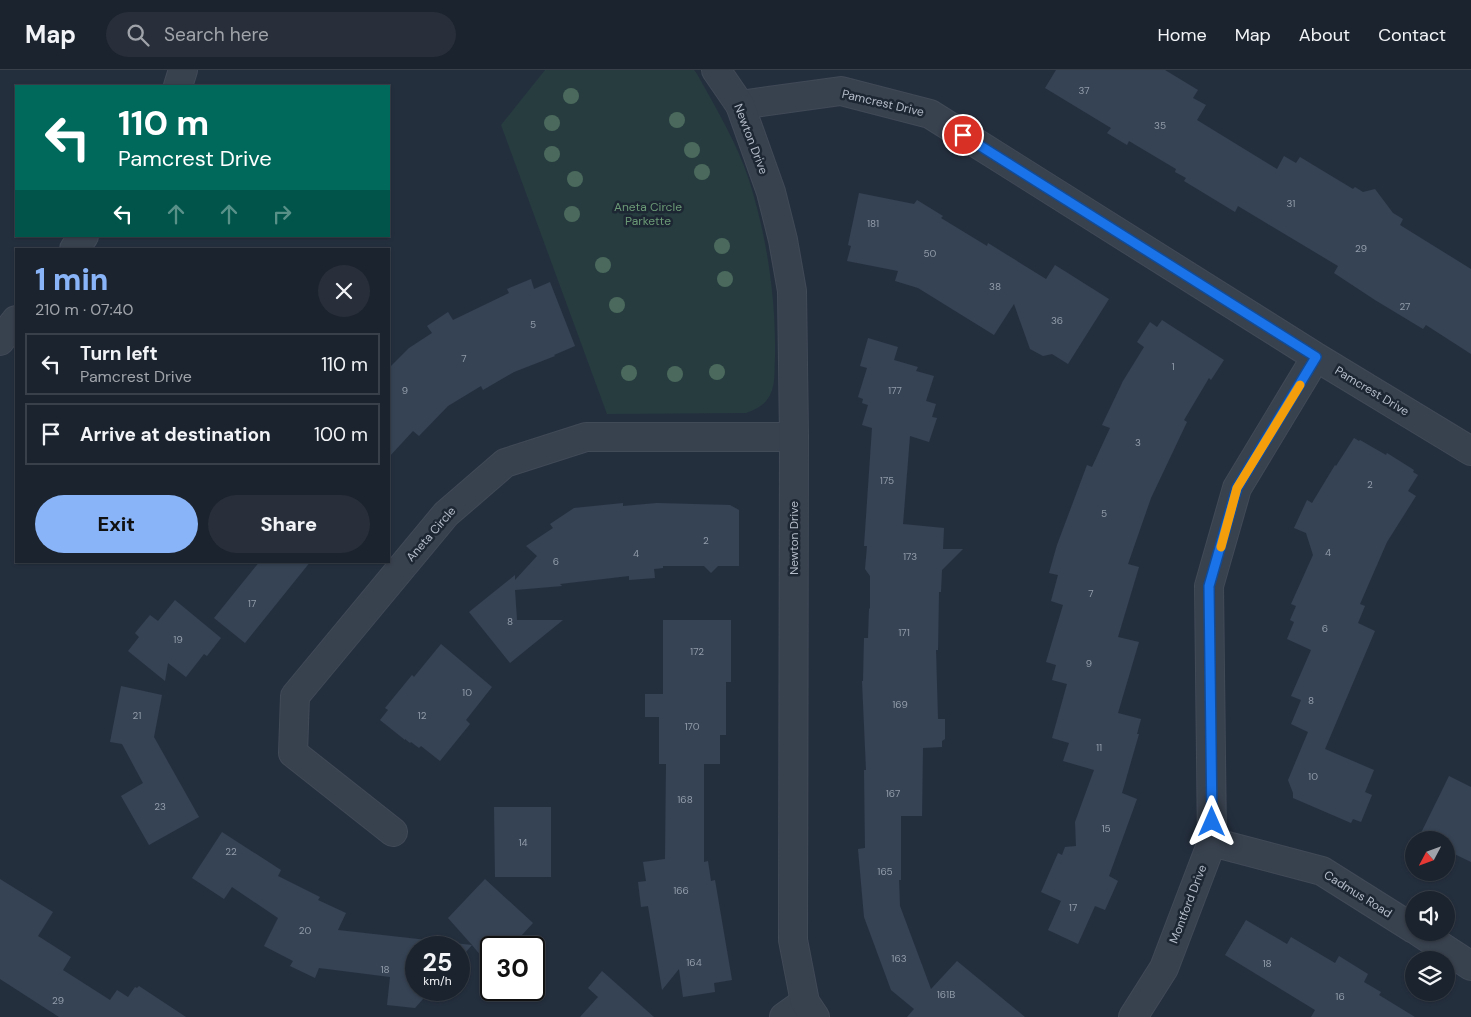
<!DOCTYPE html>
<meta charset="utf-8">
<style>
body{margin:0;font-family:"DM Sans",sans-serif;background:#282f3a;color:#f1f3f6;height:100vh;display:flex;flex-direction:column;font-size:19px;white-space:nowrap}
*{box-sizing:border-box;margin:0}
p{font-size:16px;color:#a0a4aa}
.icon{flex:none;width:28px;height:28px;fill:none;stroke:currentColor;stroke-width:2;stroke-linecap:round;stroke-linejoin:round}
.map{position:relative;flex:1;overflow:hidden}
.panel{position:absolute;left:15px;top:178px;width:375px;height:315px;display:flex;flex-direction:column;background:#1b232e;border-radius:0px;box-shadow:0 1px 4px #0004,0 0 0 1px #39404a}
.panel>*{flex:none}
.banner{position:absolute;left:15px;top:15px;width:375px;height:152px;border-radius:0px;box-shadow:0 1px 4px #0004,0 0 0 1px #39404a;background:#00695c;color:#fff;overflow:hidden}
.needle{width:32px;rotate:229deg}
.buttons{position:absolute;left:1405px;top:761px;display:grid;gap:10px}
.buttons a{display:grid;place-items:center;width:50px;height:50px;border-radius:50%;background:#1b232e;box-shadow:0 1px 4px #0004,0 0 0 1px #39404a;font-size:25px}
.speed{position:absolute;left:405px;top:866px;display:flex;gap:10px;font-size:25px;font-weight:700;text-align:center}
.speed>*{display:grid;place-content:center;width:65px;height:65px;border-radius:50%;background:#1b232e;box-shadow:0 1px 4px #0004,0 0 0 1px #39404a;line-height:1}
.speed small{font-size:12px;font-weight:400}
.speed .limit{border:2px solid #111;border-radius:8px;background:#fff;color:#111}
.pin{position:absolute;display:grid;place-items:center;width:42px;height:42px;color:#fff;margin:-21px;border:2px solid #fff;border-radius:50%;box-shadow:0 1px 5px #0007}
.me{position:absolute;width:55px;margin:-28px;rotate:0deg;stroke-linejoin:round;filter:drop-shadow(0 0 4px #0008)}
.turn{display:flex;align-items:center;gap:18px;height:105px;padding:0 20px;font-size:22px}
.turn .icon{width:65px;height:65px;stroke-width:2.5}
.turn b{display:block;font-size:35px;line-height:42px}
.lanes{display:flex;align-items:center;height:48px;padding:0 20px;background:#0003;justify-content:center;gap:25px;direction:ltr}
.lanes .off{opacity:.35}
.round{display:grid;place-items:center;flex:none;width:52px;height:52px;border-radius:26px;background:#282f3a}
.summary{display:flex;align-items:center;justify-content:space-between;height:85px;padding:0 20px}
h1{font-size:30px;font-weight:800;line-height:38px;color:#8ab4f8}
.button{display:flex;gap:10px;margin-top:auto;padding:10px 20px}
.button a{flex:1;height:58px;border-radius:30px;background:#8ab4f8;color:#111;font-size:20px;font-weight:800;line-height:58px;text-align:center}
.button a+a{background:#282f3a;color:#f1f3f6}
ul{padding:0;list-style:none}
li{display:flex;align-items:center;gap:15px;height:62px;margin:0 10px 8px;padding:0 10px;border:2px solid #39404a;border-radius:0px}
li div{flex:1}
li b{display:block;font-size:19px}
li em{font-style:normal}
header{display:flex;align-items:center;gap:30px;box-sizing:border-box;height:70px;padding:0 25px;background:#1b232e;border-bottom:1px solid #39404a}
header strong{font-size:24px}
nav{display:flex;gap:28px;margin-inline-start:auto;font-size:18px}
.search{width:350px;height:45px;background:#282f3a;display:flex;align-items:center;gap:12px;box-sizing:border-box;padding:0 18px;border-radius:28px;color:#a0a4aa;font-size:19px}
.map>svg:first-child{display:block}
</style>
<header>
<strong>Map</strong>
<div class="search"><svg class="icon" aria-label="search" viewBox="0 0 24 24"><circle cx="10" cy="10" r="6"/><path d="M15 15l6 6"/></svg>Search here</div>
<nav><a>Home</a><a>Map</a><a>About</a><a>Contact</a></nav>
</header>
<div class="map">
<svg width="1471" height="947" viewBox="0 0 1471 947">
<rect width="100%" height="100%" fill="#242f3e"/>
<path fill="#263c3f" d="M545 0H694L697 4C716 38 737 73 749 110 767 167 776 228 775 287 774 300 776 313 770 325 765 335 757 339 746 343L607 344 501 55Z"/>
<path fill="#364354" d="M1056 0H1165L1198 20 1193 28 1206 35 1197 50 1277 99 1284 86 1296 93 1300 87 1353 119 1355 117 1363 122 1375 119 1393 143 1403 149 1400 155 1471 199V284L1426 255 1423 259 1375 230 1334 203 1338 196 1238 136 1235 142 1184 111 1186 108 1175 102 1176 99 1129 71 1127 75 1107 63 1111 58 1045 18Z
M859 123 914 134 917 130 943 146 941 148 987 176 988 173 1046 209 1055 195 1109 229 1068 294 1052 284 1043 286 1030 279 1014 234 994 265 918 218 895 211 898 201 847 191 851 176 848 175Z
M531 209 534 219 550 212 575 276 554 285 555 286 514 302 483 320 481 316 448 336 419 366 413 361 389 387V298L409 278 432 263 427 256 448 242 453 250 509 223 507 219Z
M1162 250 1224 290 1211 310 1209 308 1184 350 1187 352 1151 428 1128 494 1139 497 1118 567 1139 572 1118 643 1141 649 1137 664H1139L1122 723 1137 729 1109 806 1118 811 1105 840 1095 836 1078 874 1048 860 1061 831 1041 822 1058 783 1062 785 1065 777 1076 776 1075 752 1094 700 1063 691 1069 673 1052 668 1067 614 1052 610 1056 595 1046 592 1063 535 1051 531 1058 505 1049 503 1057 475 1087 395 1092 397 1110 358 1102 355 1123 311 1144 277 1137 272 1150 252 1157 257Z
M868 268 898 277 894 290 918 297 916 301 934 306 926 331 936 334 932 347 937 348 929 372 910 366 903 454 944 458 943 479H963L942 500 941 522H939L938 580H936L938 649H945V669L942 671V677L923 678 922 746H901V810H899L900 836 931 919 957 891 1025 947H907L914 939 891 920 864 847 858 779 865 778 864 700H866L862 611H863L864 568H868L869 539 870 538V506L865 499 867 476H864L872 358 862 355 868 335 862 333 863 329 858 327 867 298 860 296Z
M1354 368 1359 371 1360 370 1386 385 1387 383 1414 400 1413 402 1418 405 1408 421 1416 426 1387 472 1360 534 1365 536 1358 553 1375 561 1325 679 1374 700 1365 722 1372 725 1361 752 1353 749 1351 753 1293 728V723L1288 710 1308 662 1291 654 1301 630 1291 626 1311 580 1287 569 1294 552 1290 550 1296 536 1291 534 1313 485 1306 463 1294 458 1307 430 1312 433 1335 395 1336 396Z
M623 433V436L657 433 730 435 739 440V496H718L711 503 704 496H663V498L654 499 655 508 629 510V506L560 514 562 516 515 520 517 550H563L510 593 469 542 515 505V510L537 486 526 476 553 458 550 454 574 438Z
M260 491H311L245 573 214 548Z
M175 530 221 568 207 586 204 584 186 607 168 593 165 611 128 581 139 567 135 563 150 545 158 551Z
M663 550H731V612H726V665H720V694H704V792L708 791 711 811 715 810 732 910 714 913 715 922 683 927 679 899 662 920 648 836 641 837 638 812 646 811 643 792 665 789 666 694H659V647H645V624H663Z
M441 574 492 617 466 650 470 654 440 691 421 676 419 678 411 672 410 673 405 669V670L380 650 388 640 385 638 412 605 414 607Z
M121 616 162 625 154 667 199 747 149 775 121 726 143 713 122 674 110 672Z
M1449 706 1471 717V792L1446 780V770H1428L1420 765Z
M494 737H551V807H495Z
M222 762 281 800 278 806 320 827 318 830 346 843 338 860 472 875 448 848 485 809 533 853 510 878H491V898L472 875 459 890V878H416V920H431L415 938 387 935 390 907 319 898 315 908 290 896 293 891 264 876 278 848 232 817 224 829 192 808Z
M0 809 53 842 38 866 71 887 63 900 110 930 117 920 128 927 135 917 137 918 139 916 186 947H59L0 909Z
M1246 850 1287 874 1291 867 1335 893 1339 886 1368 904 1364 912 1381 922 1379 925 1415 947H1311L1315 940 1225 885Z
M602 901 654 947H580L598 927 588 918Z"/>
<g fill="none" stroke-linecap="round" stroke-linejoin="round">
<defs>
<path id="minor" d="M740 35 841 21 930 44 1316 287 1471 381
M393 762 293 683 295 626 446 444 505 393 586 367H794
M1212 772 1322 801 1414 859
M1419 862 1471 896
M784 947 805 932
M1133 947 1164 898 1212 772 1209 516 1237 418 1316 287"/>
<path id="tertiary" d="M716 0 740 35 771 122 783 170 792 221 794 367 793 870 805 932 815 947
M178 16 183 0
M74 179 84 166
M0 271 16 250"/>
</defs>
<use href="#minor" stroke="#414a57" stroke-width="30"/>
<use href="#tertiary" stroke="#414a57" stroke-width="30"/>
<use href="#minor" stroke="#38414e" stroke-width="28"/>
<use href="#tertiary" stroke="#38414e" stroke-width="28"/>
</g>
<g fill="#4b6a5d">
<circle cx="571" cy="26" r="8"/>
<circle cx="677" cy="50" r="8"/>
<circle cx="552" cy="53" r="8"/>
<circle cx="692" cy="80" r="8"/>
<circle cx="552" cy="84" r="8"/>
<circle cx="702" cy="102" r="8"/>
<circle cx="575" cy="109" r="8"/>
<circle cx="572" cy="144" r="8"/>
<circle cx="722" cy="176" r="8"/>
<circle cx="603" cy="195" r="8"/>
<circle cx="725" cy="209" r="8"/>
<circle cx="617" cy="235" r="8"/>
<circle cx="717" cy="302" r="8"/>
<circle cx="629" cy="303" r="8"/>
<circle cx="675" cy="304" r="8"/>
</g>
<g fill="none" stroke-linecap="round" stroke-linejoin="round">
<defs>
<path id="route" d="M963 65 1316 287 1237 418 1209 516 1212 752"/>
</defs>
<use href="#route" stroke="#114b97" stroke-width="12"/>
<use href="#route" stroke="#1a73e8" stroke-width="9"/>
<path stroke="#f59e0b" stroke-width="9" d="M1221 477 1237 418 1300 315"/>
</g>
<g text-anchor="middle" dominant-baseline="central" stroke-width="5" stroke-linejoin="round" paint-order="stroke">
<g font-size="10" fill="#929caa">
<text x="1084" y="20">37</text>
<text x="1160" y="55">35</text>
<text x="1291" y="133">31</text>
<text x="873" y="153">181</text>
<text x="1361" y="178">29</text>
<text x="930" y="183">50</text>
<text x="995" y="216">38</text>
<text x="1405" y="236">27</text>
<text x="1057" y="250">36</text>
<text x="533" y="254">5</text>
<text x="464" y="288">7</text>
<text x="1173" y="296">1</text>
<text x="405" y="320">9</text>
<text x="895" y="320">177</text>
<text x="1138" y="372">3</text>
<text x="887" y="410">175</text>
<text x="1370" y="414">2</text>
<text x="1104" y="443">5</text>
<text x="706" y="470">2</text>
<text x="1328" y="482">4</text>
<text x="636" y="483">4</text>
<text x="910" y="486">173</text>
<text x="556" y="491">6</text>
<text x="1091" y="523">7</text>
<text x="252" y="533">17</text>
<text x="510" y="551">8</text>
<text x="1325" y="558">6</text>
<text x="904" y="562">171</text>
<text x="178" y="569">19</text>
<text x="697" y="581">172</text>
<text x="1089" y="593">9</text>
<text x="467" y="622">10</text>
<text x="1311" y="630">8</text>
<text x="900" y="634">169</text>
<text x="137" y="645">21</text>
<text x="422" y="645">12</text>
<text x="692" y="656">170</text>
<text x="1099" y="677">11</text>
<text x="1313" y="706">10</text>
<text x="893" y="723">167</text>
<text x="685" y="729">168</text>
<text x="160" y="736">23</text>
<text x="1106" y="758">15</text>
<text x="523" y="772">14</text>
<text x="231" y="781">22</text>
<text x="885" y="801">165</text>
<text x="681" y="820">166</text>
<text x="1073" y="837">17</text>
<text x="305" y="860">20</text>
<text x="899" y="888">163</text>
<text x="694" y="892">164</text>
<text x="1267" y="893">18</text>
<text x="385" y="899">18</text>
<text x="946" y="924">161B</text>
<text x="1340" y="926">16</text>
<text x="58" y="930">29</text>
</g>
<g font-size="12" fill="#b4bcc9" stroke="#1d2633">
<text transform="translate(883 33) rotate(13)">Pamcrest Drive</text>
<text transform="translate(751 69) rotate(69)">Newton Drive</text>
<text transform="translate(1372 321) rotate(31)">Pamcrest Drive</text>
<text transform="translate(431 464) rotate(-49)">Aneta Circle</text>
<text transform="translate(794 468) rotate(-90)">Newton Drive</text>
<text transform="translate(1358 824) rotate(32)">Cadmus Road</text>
<text transform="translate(1188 834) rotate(-69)">Montford Drive</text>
</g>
<g font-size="12" fill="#6b9a76" stroke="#1d2633">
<text x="648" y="137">Aneta Circle<tspan x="648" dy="14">Parkette</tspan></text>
</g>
</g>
</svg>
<div class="buttons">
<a><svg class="needle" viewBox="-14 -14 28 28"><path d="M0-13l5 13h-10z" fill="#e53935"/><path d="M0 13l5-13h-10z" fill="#a0a4aa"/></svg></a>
<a><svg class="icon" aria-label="sound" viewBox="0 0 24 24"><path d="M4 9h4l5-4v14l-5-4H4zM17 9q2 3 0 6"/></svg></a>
<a><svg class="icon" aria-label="layers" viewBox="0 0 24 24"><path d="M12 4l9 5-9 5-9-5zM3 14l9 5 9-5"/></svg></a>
</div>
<div class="speed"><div>25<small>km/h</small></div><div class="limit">30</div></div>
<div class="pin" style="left:963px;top:65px;background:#d93025"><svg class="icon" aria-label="arrive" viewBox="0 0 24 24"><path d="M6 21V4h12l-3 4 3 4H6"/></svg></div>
<svg class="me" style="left:1212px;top:752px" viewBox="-20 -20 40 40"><path d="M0-17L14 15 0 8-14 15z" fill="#1a73e8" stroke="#fff" stroke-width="4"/></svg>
<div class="banner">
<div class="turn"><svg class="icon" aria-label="left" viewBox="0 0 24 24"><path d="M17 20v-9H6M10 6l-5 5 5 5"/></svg><div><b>110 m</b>Pamcrest Drive</div></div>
<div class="lanes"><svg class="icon" aria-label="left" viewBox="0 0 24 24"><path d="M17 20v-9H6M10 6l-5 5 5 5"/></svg><svg class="icon off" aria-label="ahead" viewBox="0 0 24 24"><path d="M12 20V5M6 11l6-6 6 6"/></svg><svg class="icon off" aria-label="ahead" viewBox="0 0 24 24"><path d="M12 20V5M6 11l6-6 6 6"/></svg><svg class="icon off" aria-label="right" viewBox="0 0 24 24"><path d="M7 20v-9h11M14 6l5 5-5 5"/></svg></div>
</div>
<section class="panel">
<div class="summary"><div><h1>1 min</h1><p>210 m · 07:40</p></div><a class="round"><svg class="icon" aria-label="close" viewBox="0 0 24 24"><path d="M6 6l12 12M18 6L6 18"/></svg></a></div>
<ul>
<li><svg class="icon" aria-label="left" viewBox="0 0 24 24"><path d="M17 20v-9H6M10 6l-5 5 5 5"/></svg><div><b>Turn left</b><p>Pamcrest Drive</p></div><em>110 m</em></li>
<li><svg class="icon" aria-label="arrive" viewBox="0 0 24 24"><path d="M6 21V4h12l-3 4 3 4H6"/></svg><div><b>Arrive at destination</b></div><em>100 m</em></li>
</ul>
<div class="button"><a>Exit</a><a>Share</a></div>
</section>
</div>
